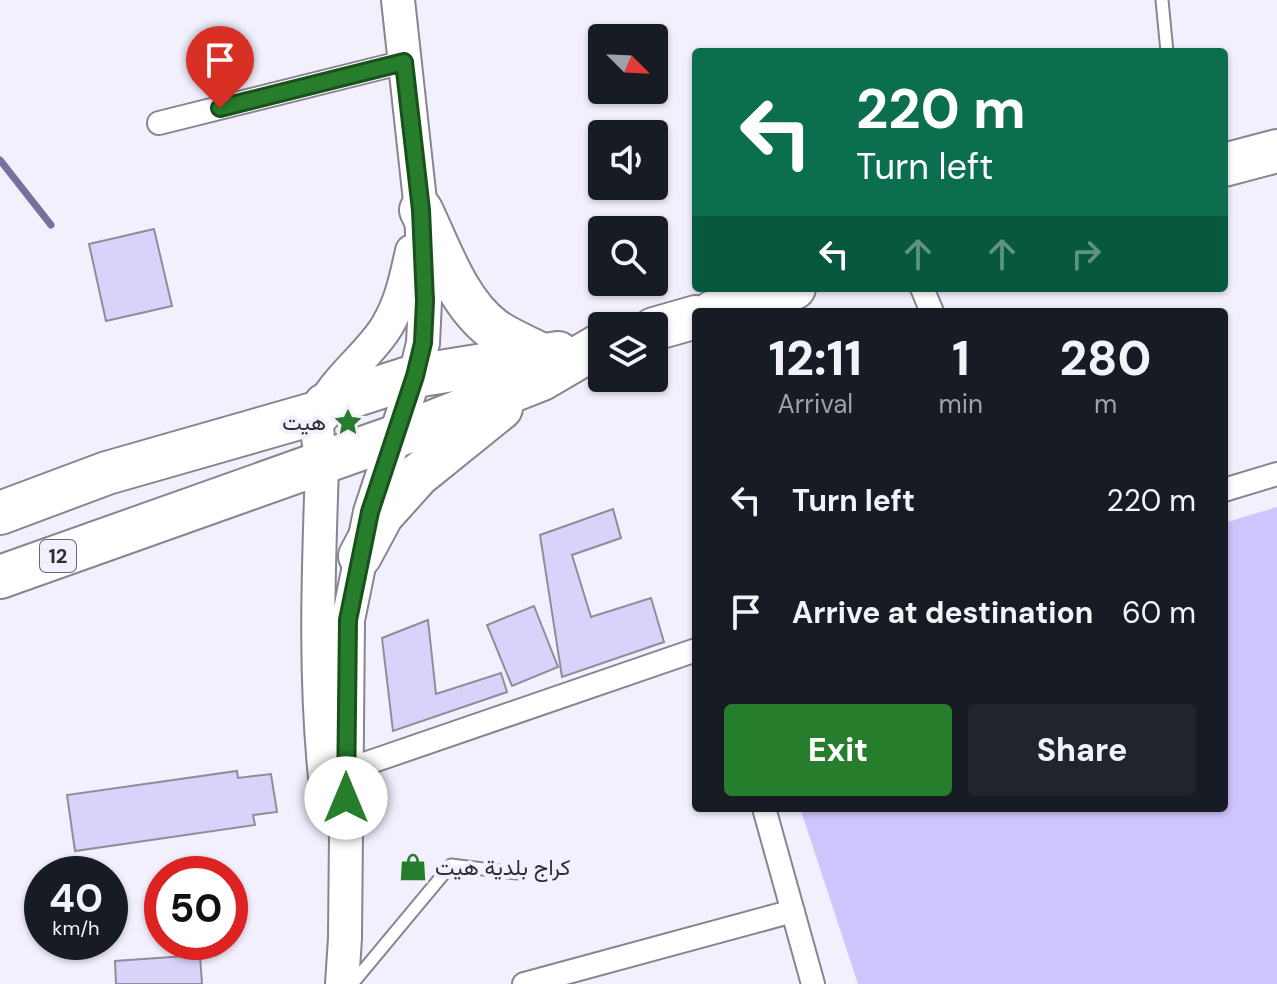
<!DOCTYPE html>
<meta charset="utf-8">
<style>
body{margin:0;font-family:"DM Sans",Vazirmatn,sans-serif;background:#20242c;color:#f1f3f6;height:100vh;display:flex;flex-direction:column;font-size:30px;white-space:nowrap}
*{box-sizing:border-box;margin:0}
p{font-size:26px;color:#9ea1a6}
.icon{flex:none;width:44px;height:44px;fill:none;stroke:currentColor;stroke-width:2;stroke-linecap:round;stroke-linejoin:round}
.map{position:relative;flex:1;overflow:hidden}
.drawer{position:absolute;left:692px;top:308px;width:536px;height:504px;display:flex;flex-direction:column;background:#171b24;border-radius:8px;box-shadow:0 2px 6px #0004}
.drawer>*{flex:none}
.guide{position:absolute;left:692px;top:48px;width:536px;height:244px;border-radius:8px;box-shadow:0 2px 6px #0004;background:#0b6e4f;color:#fff;overflow:hidden}
.needle{width:52px;rotate:114deg}
.controls{position:absolute;left:588px;top:24px;display:grid;gap:16px}
.controls a{display:grid;place-items:center;width:80px;height:80px;border-radius:8px;background:#171b24;box-shadow:0 2px 6px #0004;font-size:40px}
.speed{position:absolute;left:24px;top:856px;display:flex;gap:16px;font-size:40px;font-weight:700;text-align:center}
.speed>*{display:grid;place-content:center;width:104px;height:104px;border-radius:50%;background:#171b24;box-shadow:0 2px 6px #0004;line-height:1}
.speed small{font-size:20px;font-weight:400}
.speed .limit{border:12px solid #d22;background:#fff;color:#111}
.pin{position:absolute;display:grid;place-items:center;width:68px;height:68px;color:#fff;margin:-82px -34px;border-radius:50% 50% 50% 0;rotate:-45deg;box-shadow:0 0 8px #0007}
.pin .icon{rotate:45deg}
.me{position:absolute;width:88px;margin:-44px;rotate:0deg;stroke-linejoin:round;filter:drop-shadow(0 0 6px #0008)}
.turn{display:flex;align-items:center;gap:28px;height:168px;padding:0 32px;font-size:36px}
.turn .icon{width:104px;height:104px;stroke-width:2.5}
.turn b{display:block;font-size:56px;line-height:68px}
.lanes{display:flex;align-items:center;height:76px;padding:0 32px;background:#0003;justify-content:center;gap:40px;direction:ltr}
.lanes .off{opacity:.35}
.eta{display:flex;justify-content:space-evenly;align-items:center;height:136px;text-align:center}
.eta b{font-size:48px;font-weight:800;line-height:56px}
.button{display:flex;gap:16px;margin-top:auto;padding:16px 32px}
.button a{flex:1;height:92px;border-radius:8px;background:#267d2b;color:#fff;font-size:32px;font-weight:800;line-height:92px;text-align:center}
.button a+a{background:#20242c;color:#f1f3f6}
ul{padding:0;list-style:none}
li{display:flex;align-items:center;gap:24px;height:112px;padding:0 32px}
li div{flex:1}
li b{display:block;font-size:30px}
li em{font-style:normal}
.map>svg:first-child{display:block}
</style>
<div class="map">
<svg width="1277" height="984" viewBox="0 0 1277 984">
<rect width="100%" height="100%" fill="#f2f0fd"/>
<path fill="#cfc4fc" d="M1277 507V984H858L800 808H1224V523Z"/>
<g fill="none" stroke-linecap="round" stroke-linejoin="round">
<path stroke="#7a709e" stroke-width="7" d="M0 160 51 225"/>
</g>
<path fill="#dad2fa" stroke="#8f8d99" stroke-width="2" d="M154 229 172 306 106 321 89 244Z
M613 509 621 538 572 555 591 617 651 598 664 642 562 677 540 535Z
M534 606 558 667 512 686 487 625Z
M428 620 436 694 501 673 507 692 393 731 382 638Z
M237 771 238 778 271 774 277 812 253 815 255 825 75 851 67 795Z
M200 955 202 984H116L115 961Z"/>
<g fill="none" stroke-linecap="round" stroke-linejoin="round">
<defs>
<path id="lane" d="M1162 0 1167 52
M352 984 451 865 516 873"/>
<path id="street" d="M159 123 404 62
M922 288 932 312
M1224 490 1277 474
M347 770 696 650
M764 808 813 984
M524 984 793 911"/>
<path id="secondary" d="M328 804C314 693 318 579 322 468 322 449 313 432 320 413 331 382 370 355 387 326 401 303 406 278 412 251
M342 984 345 938 348 620 370 512 415 376 423 343 425 301 421 210 398 0"/>
<path id="highway" d="M1224 165 1277 151
M421 210C440 249 457 302 493 329 508 340 527 347 544 356
M713 312 794 288
M654 329 696 317
M0 513 107 473 320 412 325 405 415 376 558 353
M360 556 382 515 418 475 501 408
M0 577 394 437 542 379 600 345"/>
</defs>
<use href="#lane" stroke="#878590" stroke-width="15"/>
<use href="#street" stroke="#878590" stroke-width="26"/>
<use href="#secondary" stroke="#878590" stroke-width="36"/>
<use href="#highway" stroke="#878590" stroke-width="46"/>
<use href="#lane" stroke="#fff" stroke-width="11"/>
<use href="#street" stroke="#fff" stroke-width="22"/>
<use href="#secondary" stroke="#fff" stroke-width="32"/>
<use href="#highway" stroke="#fff" stroke-width="42"/>
</g>
<g fill="none" stroke-linecap="round" stroke-linejoin="round">
<defs>
<path id="route" d="M220 108 404 62 421 210 425 301 423 343 415 376 370 512 348 620 346 798"/>
</defs>
<use href="#route" stroke="#19511c" stroke-width="20"/>
<use href="#route" stroke="#267d2b" stroke-width="14"/>
</g>
<defs>
<symbol id="sight-bare" viewBox="-9 -9 18 18"><path d="M0-6L1.8-2.2L6-1.7L2.9 1.2L3.7 5.4L0 3.3L-3.7 5.4L-2.9 1.2L-6-1.7L-1.8-2.2Z" fill="#267d2b" stroke="#f2f0fd" stroke-width="2.5" paint-order="stroke"/></symbol>
<symbol id="shop-bare" viewBox="-9 -9 18 18"><path d="M-5-2.5h2.3a2.7 3.5 0 0 1 5.4 0H5L5.5 6h-11ZM-1.5-2.5h3a1.5 2.3 0 0 0-3 0Z" fill="#267d2b" stroke="#f2f0fd" stroke-width="2.5" paint-order="stroke"/></symbol>
</defs>
<g fill-rule="evenodd">
<use href="#sight-bare" x="328" y="402" width="40" height="40"/>
<use href="#shop-bare" x="393" y="847" width="40" height="40"/>
</g>
<g text-anchor="middle" dominant-baseline="central" stroke-width="8" stroke-linejoin="round" paint-order="stroke">
<rect fill="#f2f0fd" stroke="#69686f" stroke-width="2" x="40" y="540" width="36" height="32" rx="6"/>
<g font-size="20" font-weight="bold" fill="#2e2d32">
<text x="58" y="556">12</text>
</g>
<g font-size="22" fill="#2e2d32" stroke="#f2f0fd" text-anchor="end">
<text x="326" y="422">هيت</text>
<text x="435" y="867" text-anchor="start">كراج بلدية هيت</text>
</g>
</g>
</svg>
<div class="controls">
<a><svg class="needle" viewBox="-14 -14 28 28"><path d="M0-13l5 13h-10z" fill="#e53935"/><path d="M0 13l5-13h-10z" fill="#9ea1a6"/></svg></a>
<a><svg class="icon" aria-label="sound" viewBox="0 0 24 24"><path d="M4 9h4l5-4v14l-5-4H4zM17 9q2 3 0 6"/></svg></a>
<a><svg class="icon" aria-label="search" viewBox="0 0 24 24"><circle cx="10" cy="10" r="6"/><path d="M15 15l6 6"/></svg></a>
<a><svg class="icon" aria-label="layers" viewBox="0 0 24 24"><path d="M12 4l9 5-9 5-9-5zM3 14l9 5 9-5"/></svg></a>
</div>
<div class="speed"><div>40<small>km/h</small></div><div class="limit">50</div></div>
<div class="pin" style="left:220px;top:108px;background:#d93025"><svg class="icon" aria-label="arrive" viewBox="0 0 24 24"><path d="M6 21V4h12l-3 4 3 4H6"/></svg></div>
<svg class="me" style="left:346px;top:798px" viewBox="-20 -20 40 40"><circle r="19" fill="#fff"/><path d="M0-13L10 11 0 6-10 11z" fill="#267d2b"/></svg>
<div class="guide">
<div class="turn"><svg class="icon" aria-label="left" viewBox="0 0 24 24"><path d="M17 20v-9H6M10 6l-5 5 5 5"/></svg><div><b>220 m</b>Turn left</div></div>
<div class="lanes"><svg class="icon" aria-label="left" viewBox="0 0 24 24"><path d="M17 20v-9H6M10 6l-5 5 5 5"/></svg><svg class="icon off" aria-label="ahead" viewBox="0 0 24 24"><path d="M12 20V5M6 11l6-6 6 6"/></svg><svg class="icon off" aria-label="ahead" viewBox="0 0 24 24"><path d="M12 20V5M6 11l6-6 6 6"/></svg><svg class="icon off" aria-label="right" viewBox="0 0 24 24"><path d="M7 20v-9h11M14 6l5 5-5 5"/></svg></div>
</div>
<section class="drawer">
<div class="eta">
<div><b>12:11</b><p>Arrival</p></div>
<div><b>1</b><p>min</p></div>
<div><b>280</b><p>m</p></div>
</div>
<ul>
<li><svg class="icon" aria-label="left" viewBox="0 0 24 24"><path d="M17 20v-9H6M10 6l-5 5 5 5"/></svg><div><b>Turn left</b></div><em>220 m</em></li>
<li><svg class="icon" aria-label="arrive" viewBox="0 0 24 24"><path d="M6 21V4h12l-3 4 3 4H6"/></svg><div><b>Arrive at destination</b></div><em>60 m</em></li>
</ul>
<div class="button"><a>Exit</a><a>Share</a></div>
</section>
</div>
